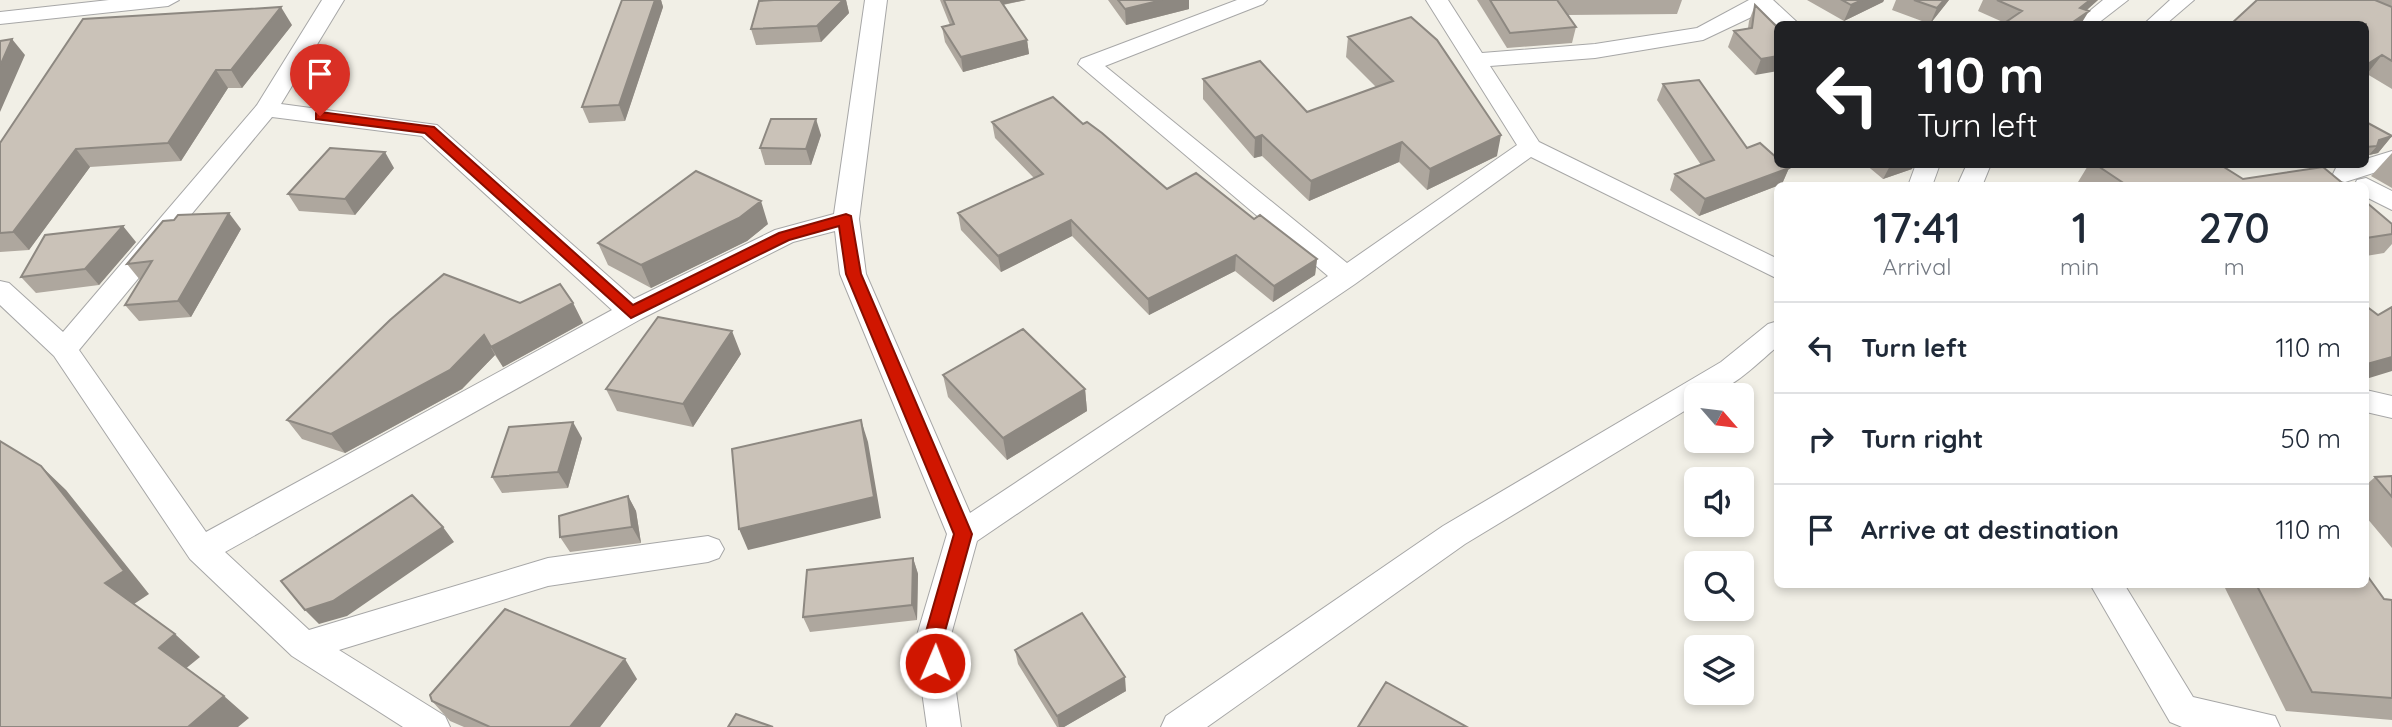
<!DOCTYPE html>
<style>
body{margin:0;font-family:Quicksand,sans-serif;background:#f6f6f7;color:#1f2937;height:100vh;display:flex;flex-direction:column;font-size:26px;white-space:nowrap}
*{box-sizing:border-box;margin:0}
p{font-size:23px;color:#747a83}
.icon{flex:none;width:38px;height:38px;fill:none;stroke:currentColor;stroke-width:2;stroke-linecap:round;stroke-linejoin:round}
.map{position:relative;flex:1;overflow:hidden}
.details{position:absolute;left:1774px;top:182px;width:595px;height:406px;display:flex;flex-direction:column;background:#fff;border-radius:10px;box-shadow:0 4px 10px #0003}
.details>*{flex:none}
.banner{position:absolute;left:1774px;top:21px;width:595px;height:147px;border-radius:10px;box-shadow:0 4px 10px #0003;background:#202124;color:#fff;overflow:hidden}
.needle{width:46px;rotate:118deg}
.buttons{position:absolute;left:1684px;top:383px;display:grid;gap:14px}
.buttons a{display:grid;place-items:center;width:70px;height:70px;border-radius:10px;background:#fff;box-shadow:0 4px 10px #0003;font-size:35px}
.pin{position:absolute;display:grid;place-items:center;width:60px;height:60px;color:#fff;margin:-72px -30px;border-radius:50% 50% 50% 0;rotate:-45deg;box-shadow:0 0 7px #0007}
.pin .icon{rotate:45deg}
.me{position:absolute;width:77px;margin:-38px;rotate:1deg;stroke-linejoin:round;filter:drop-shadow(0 0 5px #0008)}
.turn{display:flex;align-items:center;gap:24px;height:147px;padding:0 28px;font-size:32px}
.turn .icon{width:91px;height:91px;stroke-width:2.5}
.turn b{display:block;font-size:49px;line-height:60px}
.eta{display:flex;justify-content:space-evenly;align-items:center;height:119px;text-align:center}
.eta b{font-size:42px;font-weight:600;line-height:49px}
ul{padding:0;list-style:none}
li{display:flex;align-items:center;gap:21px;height:91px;padding:0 28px;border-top:2px solid #e0e1e3}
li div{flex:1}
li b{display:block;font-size:26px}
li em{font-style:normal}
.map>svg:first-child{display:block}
</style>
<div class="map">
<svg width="2392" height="727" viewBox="0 0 2392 727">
<rect width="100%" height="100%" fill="#f1efe6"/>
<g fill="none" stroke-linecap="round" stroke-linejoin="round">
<defs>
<path id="street" d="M109 0H179L168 6 0 24V12Z
M322 0H344L281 104 437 125 634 299 775 230 834 214 865 0H887L859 219 866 274 970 513 1328 276 1078 64 1081 59 1237 0H1267L1263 4 1105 66 1347 263 1517 145 1426 0H1448L1482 53 1595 44 1697 28 1749 0H1773L1799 24 1778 26 1762 12 1703 40 1595 58 1490 66 1539 142 1778 259V279L1531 157 1355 284 977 541 949 642 961 727H927L915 642 947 534 840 274 835 231 793 242 641 319 225 552 309 630 548 558 708 536 719 540 724 549 719 558 708 562 548 586 339 650 445 716 450 727H403L292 656 190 559 54 356 0 305V281L9 283 63 332 257 105ZM272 117 422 136 612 310 206 532 79 350Z
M2103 0H2128L2097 24H2074Z
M2170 0H2194L2166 24H2144Z
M2392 151V167L2345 182 2336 180 2333 174 2336 168 2366 164V159Z
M1916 164H1940L1932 186H1908Z
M1967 164H1991L1982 186H1957Z
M2366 178 2392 191V210L2366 197V186H2354L2357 180Z
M1778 321V346C1755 365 1727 396 1696 396V404L1465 544 1207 727H1161L1166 716 1443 526 1721 362 1768 324Z
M2366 390 2392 396V418L2366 412Z
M2090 584H2124L2193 697 2275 716 2280 727H2182L2170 722Z"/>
</defs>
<use href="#street" stroke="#a7a7a7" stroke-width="2"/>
<use href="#street" fill="#fff" fill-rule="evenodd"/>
</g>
<path fill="#aea79e" d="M622 0H661L663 7 625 121 589 123 582 107Z
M774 0H846L849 13 821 42 756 45 751 29Z
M940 0H1026L1003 5 1027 40 1029 54 963 72 945 42 942 27 950 25Z
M1108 0H1189V9L1126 25Z
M1477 0H1682L1677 14 1568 15 1576 27 1572 43 1507 48Z
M1807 0H1884L1883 2 1844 21Z
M1896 0H1949L1930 24 1892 10Z
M1983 0H2098L2087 10 2005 23 1978 11Z
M2257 0H2392V89L2367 74H2366V24Z
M1755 5 1778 28 1755 75 1728 47 1734 31 1748 28 1749 21Z
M292 25 242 88H228L181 161 90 167 29 250 0 252V143Z
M1348 37 1497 156 1427 190 1399 162 1309 201 1262 156 1254 158 1203 99V79L1307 112 1376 87 1346 57Z
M1663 84 1747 148 1789 168 1782 184 1699 216 1670 190 1675 174 1701 165 1657 100Z
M992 122 1083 124 1167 189 1254 219 1317 259 1315 275 1273 302 1235 271 1149 315 1072 236 1001 272 961 230 958 213 1034 178 995 138Z
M2366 122 2392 136 2378 153 2369 155 2366 159Z
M821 135 811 165H765L760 148Z
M2392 153V188L2371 176Z
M1865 164H1914L1912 169 1883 179Z
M2089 164H2219L2243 179 2346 186H2083L2078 182Z
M394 168 355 215 299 211 288 194Z
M2366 202 2392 224V244L2384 253 2366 256Z
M768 224 747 241 651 288 608 265 598 243Z
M241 229 191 317 139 321 125 305 140 280 127 264Z
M136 242 99 285 36 293 21 277Z
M520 303H573L583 323 503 367 495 355 462 389 345 453 302 439 287 420Z
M741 354 693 427 617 411 606 389Z
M943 375 1085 389 1087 411 1007 460 948 397Z
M582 438 568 488 502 493 492 477Z
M2392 476V548L2366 517V485L2375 477Z
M628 496 636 511 641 543 570 552 560 537Z
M913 558 918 574 917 620 810 632 803 617Z
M2223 584H2366L2384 599 2392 600V720L2286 711Z
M1015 650 1126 691 1064 727H1057L1018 664Z
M637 679 600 727H464L450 721 432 701Z"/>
<path fill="#8d8881" d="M655 0H661L663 7 625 121 619 105Z
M843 0H846L849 13 821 42 817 26Z
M995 0H1026L996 6Z
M1162 0H1189V9L1126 25 1125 9Z
M1862 0H1884L1883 2 1844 21 1851 5Z
M1944 0H1949L1930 24 1937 8Z
M2090 0H2098L2073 22 2089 11 2081 24H2070L2080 8Z
M281 7 292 25 242 88 231 70Z
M12 39 25 55 0 112V66Z
M1027 40 1029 54 963 72 961 57Z
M2382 55 2367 74H2366V65Z
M1778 56V71L1755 75 1761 59Z
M216 70 228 88 181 161 168 143Z
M816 119 821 135 811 165 806 149Z
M1262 135V156L1254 158 1255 138Z
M1501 135 1497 156 1427 190 1430 169Z
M2392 136 2378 153 2369 155 2377 146 2379 140Z
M1402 142 1399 162 1309 201 1311 181Z
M76 149 90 167 29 250 13 232Z
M385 152 394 168 355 215 345 199Z
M1891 164H1914L1912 169 1883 179Z
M1789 168 1782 184 1699 216 1705 199Z
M761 201 768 224 747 241 651 288 641 265Z
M229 213 241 229 191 317 178 301Z
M1071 220 1072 236 1001 272 998 256Z
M123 226 136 242 99 285 85 269Z
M1236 255 1235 271 1149 315 1148 299Z
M1317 259 1315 275 1273 302 1274 286Z
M573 303 583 323 503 367 491 347Z
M732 331 741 354 693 427 683 404Z
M484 335 495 355 462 389 345 453 331 434Z
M2392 357V371L2366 379 2367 364Z
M1085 389 1087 411 1007 460 1003 438Z
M861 420 868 442 881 518 748 550 739 529Z
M573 422 582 438 568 488 558 472Z
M41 466 66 490 149 594 131 606 105 583Z
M628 496 636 511 641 543 632 527Z
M443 527 454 542 347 616 319 624 305 610Z
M913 558 918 574 917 620 912 605Z
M175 634 200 657 184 670 159 648Z
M625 659 637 679 600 727H570Z
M1125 677 1126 691 1064 727H1059L1057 716Z
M224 696 249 718 238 727H188Z"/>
<path fill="#cac2b8" stroke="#8d8881" stroke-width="2" d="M622 0H655L619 105 582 107Z
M774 0H843L817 26 751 29 759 1Z
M944 0H1000L1027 40 961 57 942 27 954 24Z
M1118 0H1162L1125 9Z
M1490 0H1557L1576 27 1510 33Z
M1842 0H1862L1851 5Z
M1914 0H1944L1937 8Z
M1997 0H2090L2080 8 2089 11 2070 24H2003L2022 11Z
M2257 0H2375L2392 7V61L2382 55 2366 65V24H2231Z
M1755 5 1778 28V56L1761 59 1734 31 1752 28Z
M281 7 231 70H216L168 143 76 149 13 232 0 233V143L83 19Z
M1411 17 1437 40 1501 135 1430 169 1402 142 1311 181 1262 135 1255 138 1203 79 1260 61 1307 112 1393 81 1348 37Z
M12 39 0 66V41Z
M1699 80 1747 148 1760 143 1778 159V164H1785L1789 168 1705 199 1675 174 1714 160 1663 84Z
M1053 97 1083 124 1087 122 1102 133 1167 189 1196 173 1254 219 1260 215 1317 259 1274 286 1236 255 1148 299 1071 220 998 256 958 213 1043 174 992 122Z
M771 119H816L806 149 760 148Z
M2366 122 2392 136 2379 140 2377 146 2366 147Z
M330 148 385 152 345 199 288 194Z
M2095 164H2219L2243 179 2323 167 2346 186H2128Z
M696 171 761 201 739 218 641 265 598 243Z
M2366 202 2392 224V234L2366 238Z
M229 213 178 301 125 305 152 261 127 264 163 221 174 220 178 215Z
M123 226 85 269 21 277 45 235Z
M444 274 520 303 560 284 573 303 491 347 484 335 450 370 331 434 287 420 390 320Z
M2366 306 2378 315 2392 307V357L2367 364Z
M658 317 732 331 683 404 606 389Z
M1023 329 1085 389 1003 438 943 375Z
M861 420 874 497 739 529 732 449Z
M573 422 558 472 492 477 509 427Z
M0 441 41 466 124 571 105 583 175 634 159 648 224 696 188 727H0Z
M2392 476V497L2375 477Z
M412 495 443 527 333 601 305 610 281 581Z
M628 496 632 527 560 537 559 516Z
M913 558 912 605 803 617 807 570Z
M2366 574 2384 599 2392 600V698L2312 692 2256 584H2366Z
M505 609 625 659 570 727H490L432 701 430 695Z
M1082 613 1125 677 1057 716 1015 650Z
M1386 682 1467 727H1358Z
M736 714 773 727H728Z"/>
<path fill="#d01600" stroke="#870e00" stroke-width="2" d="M320 112 434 127 633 305 779 233 846 214 851 216 861 274 972 534 942 642 945 663 942 670 935 672 928 670 923 642 954 534 846 274 839 226 789 240 631 318 425 133 316 119V113Z"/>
</svg>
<div class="buttons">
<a><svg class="needle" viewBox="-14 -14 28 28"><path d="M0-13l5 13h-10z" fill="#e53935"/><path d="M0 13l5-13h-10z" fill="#747a83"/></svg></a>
<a><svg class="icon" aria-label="sound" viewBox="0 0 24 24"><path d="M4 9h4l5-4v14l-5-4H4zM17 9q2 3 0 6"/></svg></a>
<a><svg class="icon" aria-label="search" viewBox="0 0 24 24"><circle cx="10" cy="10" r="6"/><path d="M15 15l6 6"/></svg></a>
<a><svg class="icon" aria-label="layers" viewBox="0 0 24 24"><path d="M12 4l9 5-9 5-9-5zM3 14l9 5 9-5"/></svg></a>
</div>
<div class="pin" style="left:320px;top:116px;background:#d93025"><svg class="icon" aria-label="arrive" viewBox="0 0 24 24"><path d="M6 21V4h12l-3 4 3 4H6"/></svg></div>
<svg class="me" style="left:935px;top:663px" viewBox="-20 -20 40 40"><circle r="17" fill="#d01600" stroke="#fff" stroke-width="3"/><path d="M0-11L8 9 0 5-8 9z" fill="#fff"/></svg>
<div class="banner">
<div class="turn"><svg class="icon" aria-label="left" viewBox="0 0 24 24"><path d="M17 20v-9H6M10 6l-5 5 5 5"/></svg><div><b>110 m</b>Turn left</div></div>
</div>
<section class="details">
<div class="eta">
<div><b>17:41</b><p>Arrival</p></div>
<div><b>1</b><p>min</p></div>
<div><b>270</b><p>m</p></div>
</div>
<ul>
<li><svg class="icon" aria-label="left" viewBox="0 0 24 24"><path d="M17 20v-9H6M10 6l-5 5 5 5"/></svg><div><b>Turn left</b></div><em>110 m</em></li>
<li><svg class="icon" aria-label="right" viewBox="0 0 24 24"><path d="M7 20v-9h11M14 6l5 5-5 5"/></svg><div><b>Turn right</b></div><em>50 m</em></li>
<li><svg class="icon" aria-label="arrive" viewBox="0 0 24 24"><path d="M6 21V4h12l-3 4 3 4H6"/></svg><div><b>Arrive at destination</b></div><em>110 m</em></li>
</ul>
</section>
</div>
